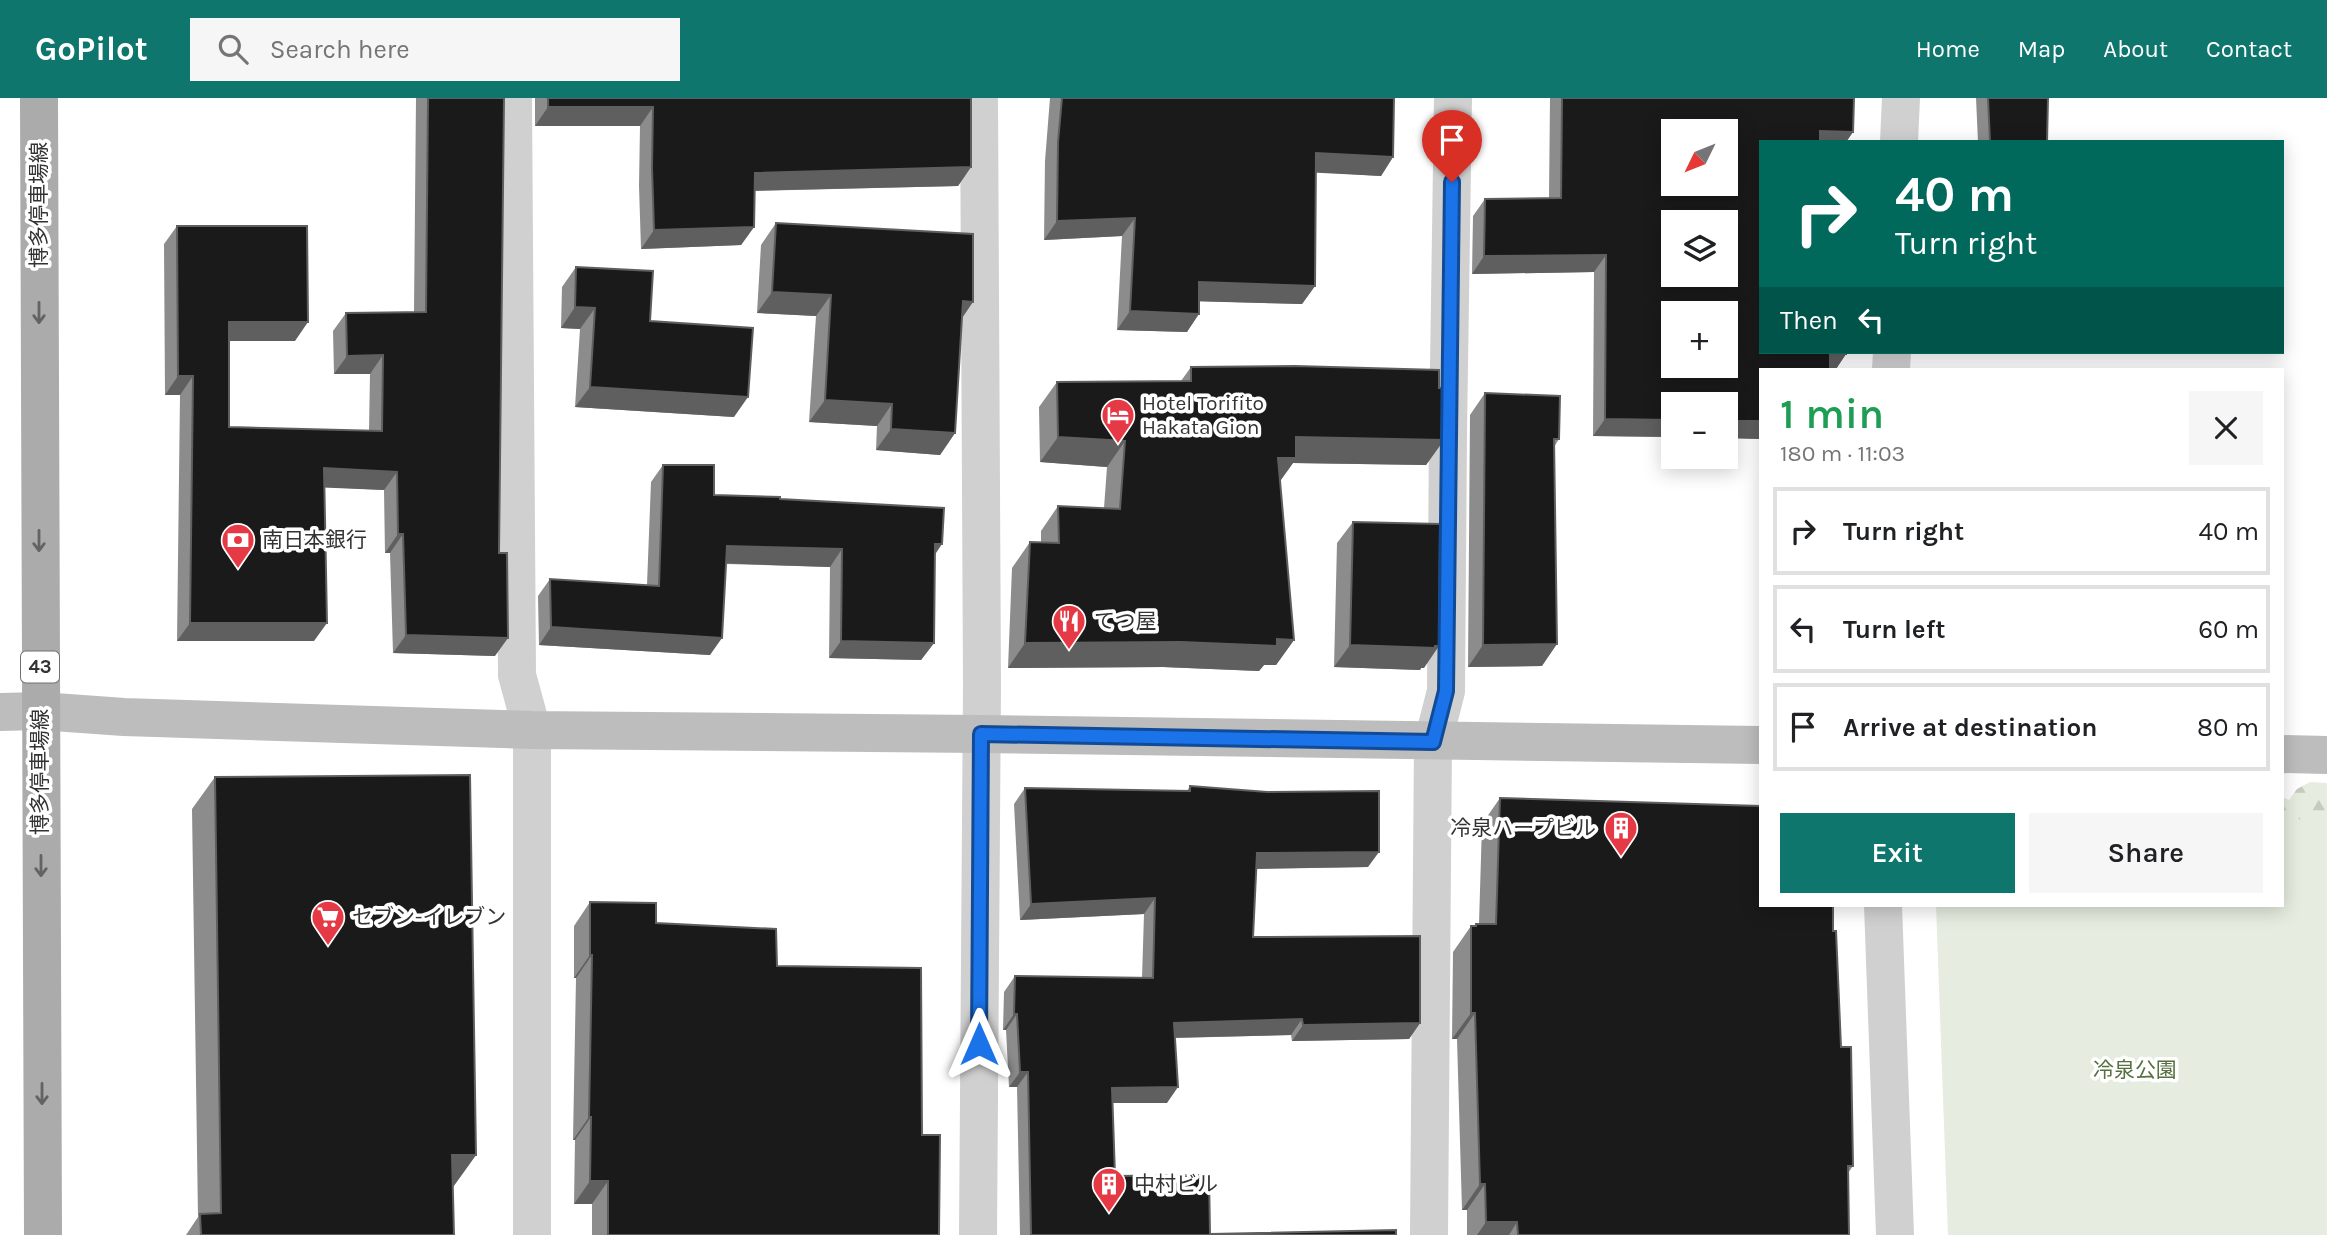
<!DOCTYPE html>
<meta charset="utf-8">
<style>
body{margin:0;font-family:Karla,"Noto Sans JP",sans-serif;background:#f6f6f6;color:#202124;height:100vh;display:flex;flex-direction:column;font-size:26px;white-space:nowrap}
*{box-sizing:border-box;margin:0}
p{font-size:23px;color:#757577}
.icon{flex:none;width:38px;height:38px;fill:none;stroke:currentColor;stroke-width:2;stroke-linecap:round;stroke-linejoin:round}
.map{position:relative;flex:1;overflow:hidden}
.drawer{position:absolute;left:1759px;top:270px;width:525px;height:539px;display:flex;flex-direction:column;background:#fff;border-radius:0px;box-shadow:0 4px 18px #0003}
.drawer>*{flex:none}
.banner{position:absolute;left:1759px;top:42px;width:525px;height:214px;border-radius:0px;box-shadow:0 4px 18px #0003;background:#00695c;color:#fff;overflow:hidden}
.needle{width:46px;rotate:227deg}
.fabs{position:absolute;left:1661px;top:21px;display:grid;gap:14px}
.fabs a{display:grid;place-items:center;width:77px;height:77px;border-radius:0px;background:#fff;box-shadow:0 4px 18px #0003;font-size:35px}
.pin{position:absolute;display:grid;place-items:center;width:60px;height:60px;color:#fff;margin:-72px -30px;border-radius:50% 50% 50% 0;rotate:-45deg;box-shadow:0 0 7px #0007}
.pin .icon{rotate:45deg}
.me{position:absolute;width:77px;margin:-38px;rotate:0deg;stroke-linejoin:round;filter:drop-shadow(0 0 5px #0008)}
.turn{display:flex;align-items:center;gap:24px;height:147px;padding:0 21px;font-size:32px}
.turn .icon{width:91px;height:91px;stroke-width:2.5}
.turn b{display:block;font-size:49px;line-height:60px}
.then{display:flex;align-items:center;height:66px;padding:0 21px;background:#0003;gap:14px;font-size:26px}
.round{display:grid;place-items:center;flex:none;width:74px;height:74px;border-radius:0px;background:#f6f6f6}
.overview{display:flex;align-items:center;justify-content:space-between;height:119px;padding:0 21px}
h1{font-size:42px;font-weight:600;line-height:52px;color:#1e9e55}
.button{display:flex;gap:14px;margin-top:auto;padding:14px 21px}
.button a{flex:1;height:80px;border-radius:0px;background:#0f766e;color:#fff;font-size:28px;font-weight:600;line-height:80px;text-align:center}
.button a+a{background:#f6f6f6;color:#202124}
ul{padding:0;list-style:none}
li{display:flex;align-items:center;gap:21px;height:88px;margin:0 14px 10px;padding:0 7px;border:4px solid #e0e0e0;border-radius:0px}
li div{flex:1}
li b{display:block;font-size:26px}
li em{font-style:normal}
header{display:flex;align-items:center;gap:42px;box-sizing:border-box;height:98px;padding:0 35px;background:#0f766e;color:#fff}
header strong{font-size:33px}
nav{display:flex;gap:38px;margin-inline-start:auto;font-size:24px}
.search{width:490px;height:63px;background:#f6f6f6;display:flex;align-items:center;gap:18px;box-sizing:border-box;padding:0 24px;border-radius:0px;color:#757577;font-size:26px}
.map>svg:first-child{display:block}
</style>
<header>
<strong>GoPilot</strong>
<div class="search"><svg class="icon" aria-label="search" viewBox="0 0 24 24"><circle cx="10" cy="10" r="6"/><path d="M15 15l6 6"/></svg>Search here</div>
<nav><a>Home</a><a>Map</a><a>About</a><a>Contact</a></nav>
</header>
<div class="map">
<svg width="2327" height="1137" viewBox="0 0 2327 1137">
<defs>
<pattern id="forest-firs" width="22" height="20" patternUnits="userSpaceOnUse" patternTransform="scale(1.75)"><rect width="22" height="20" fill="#e6ecdf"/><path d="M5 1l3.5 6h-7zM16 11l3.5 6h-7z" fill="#c6cbc0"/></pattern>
</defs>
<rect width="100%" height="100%" fill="#fff"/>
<path fill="url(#forest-firs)" d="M2310 684 2327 685V744L2282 768V699L2289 702 2297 691Z"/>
<path fill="#e6ecdf" d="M2282 721 2327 722V1137H1948L1936 807H2282Z"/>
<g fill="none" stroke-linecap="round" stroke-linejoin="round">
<path stroke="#d0d0d0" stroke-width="38" d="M513 0 517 577 532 632V1137
M1899 44 1901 0
M1891 271 1892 254
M1883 807 1895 1137
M978 1137 982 586 979 0
M1429 1137 1433 644 1446 593 1448 335 1453 0"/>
<path stroke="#bdbdbd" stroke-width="38" d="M0 614 40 613 124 619 532 632 981 636 1760 647
M2282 656 2327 657"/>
<path stroke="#ababab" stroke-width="38" d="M39 0 43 1137"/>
</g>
<path fill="#8c8c8c" d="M416 0H504L495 558 393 555 390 455H385L384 392 325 389 314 543H177L180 297H165L164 146 177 128 295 243H229V329L369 333 370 276H334L333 233 346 215 414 214Z
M535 0H971V69L958 88 755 93 754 129 741 147 641 151 639 88 640 28H535Z
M1050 0H1394L1393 59 1381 78 1316 74 1315 188 1302 206 1199 203 1187 234 1117 232 1122 138 1044 142 1045 63Z
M1550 0H1854L1853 34 1846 44H1760L1846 256 1836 271H1760V341L1726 340V306H1673V339L1593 338 1594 174 1472 176 1473 118 1485 101 1549 100Z
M1976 0H2048L2047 44H1978Z
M776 125 962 220 955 335 940 357 876 352 877 328 809 324 816 218 757 215 761 147Z
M576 169 650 223 734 319 575 309 580 231 561 230 562 189Z
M1191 269 1439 290 1444 342 1426 367 1293 365 1280 383 1294 542 1276 567H1264L1259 573 1163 569 1008 570 1012 470 1030 444 1041 445V433L1058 408 1104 410 1107 369 1040 364 1039 309 1057 284 1181 283Z
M1485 295 1559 341 1554 349 1542 568 1468 569 1470 317Z
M663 367 714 397 780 401 934 457V545L921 562 829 560 830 469 726 466 710 557 539 547 538 498 550 481 647 487 651 384Z
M1353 424 1424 570H1421L1420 572 1334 569 1337 445Z
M215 679 476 1057 453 1089 454 1137H186L198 1119 192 711Z
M1190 688 1368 769 1256 771 1253 839 1420 925 1409 941 1292 943 1291 937 1175 940 1167 1005H1112L1115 1078 1210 1136 1396 1137H1020L1017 989H1009L1006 932H1003L1004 894 1015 878 1142 880 1144 816 1020 822 1014 706 1025 690 1187 693Z
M1500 700 1833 833 1841 949 1853 1068 1848 1075 1849 1137H1467V1112H1462L1457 941H1452L1453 854 1471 828H1475L1476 826H1479L1482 726Z
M590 804 656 825 777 868 922 1037 939 1137H592V1106H574L575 1042H573L576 880H574V828Z"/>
<path fill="#5f5f5f" d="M548 9H653L640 28H535Z
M1820 33 1853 34 1846 44H1813Z
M1316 55 1393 59 1381 78 1303 74Z
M971 69 958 88 742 93 755 75Z
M1135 120 1122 138 1044 142 1057 123Z
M754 129 741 147 641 151 654 132Z
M1606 157 1594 174 1472 176 1484 158Z
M1199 184 1315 188 1302 206 1186 203Z
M772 194 831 197 816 218 757 215Z
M963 203 973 204 958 226Z
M575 209 595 210 580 231 561 230Z
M1130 213 1199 216 1187 234 1117 232Z
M229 224H308L295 243H216Z
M1830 256H1846L1836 271H1820Z
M383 257 370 276H334L347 258Z
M178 278H193L180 297H165Z
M590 289 748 299 734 319 575 309Z
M825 302 892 306 877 328 809 324Z
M1605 321 1673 322V339L1593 338Z
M1726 323H1760V341L1726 340Z
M891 331 955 335 940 357 876 352Z
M1058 339 1125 343 1107 369 1040 364Z
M1296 339 1444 342 1426 367 1293 365 1278 386V360Z
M324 370 397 374 384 392 311 389Z
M398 436H403L390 455H385Z
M935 446H942L930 464Z
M727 448 842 451 830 469 715 465Z
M190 525H327L314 543H177Z
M551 529 722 540 710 557 539 547Z
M406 537 508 540 495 558 393 555Z
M1277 541 1294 542 1276 567H1264L1259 573 1163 569 1008 570 1025 545Z
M841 543 934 545 921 562 829 560Z
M1557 546 1542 568 1468 569 1483 547Z
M1350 547 1435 548H1439L1424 570H1421L1420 572 1334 569Z
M1379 754 1368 769 1246 771 1257 755Z
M1155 800 1144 816 1020 822 1031 806Z
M590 857H592L576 880H574Z
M1471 915H1475L1457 941H1452Z
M1014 916H1017L1006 932H1003Z
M1302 921 1291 937 1163 940 1174 925Z
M1420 925 1409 941 1292 943 1303 927Z
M1020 974H1028L1017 989H1009Z
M1178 989 1167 1005H1101L1112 990Z
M589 1019H591L575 1042H573Z
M452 1057H476L453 1089Z
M590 1083H608L592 1106H574Z
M1480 1086H1485L1467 1112H1462Z
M1486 1124H1517L1509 1137H1477Z"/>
<path fill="#1a1a1a" stroke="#5f5f5f" stroke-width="2" fill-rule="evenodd" d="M428 0H504L499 455H507L508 540 406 537 403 436H398L397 374 324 370 327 525H190L193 278H178L177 128H307L308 224H229V329L382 333 383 257 347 258 346 215 426 214Z
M548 0H971V69L755 75 754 129 654 132 652 70 653 9H548Z
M1062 0H1394L1393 59 1316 55 1315 188 1199 184V216L1130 213 1135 120 1057 123 1058 44Z
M1562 0H1854L1853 34 1820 33V44H1760V254H1846V256H1830V271H1760V323H1726V306H1673V322L1605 321 1606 157 1484 158 1485 101 1561 100ZM1673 33H1726V86H1673ZM1673 124H1726V177H1673ZM1673 215H1726V268H1673Z
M1988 0H2048L2047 44H1990Z
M776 125 973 136V204L963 203 955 335 891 331 892 306 825 302 831 197 772 194Z
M576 169 653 173 650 223 753 230 748 299 590 289 595 210 575 209Z
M1295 268 1439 272V290H1444V342L1296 339V360H1278L1294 542 1277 541V548L1181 544 1025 545 1030 444 1059 445 1058 408 1120 411 1125 343 1058 339 1057 284 1191 283V269Z
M1485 295 1560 298 1559 341H1554L1557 546 1483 547Z
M663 367H714V397L780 399V401L944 410 942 446H935L934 545 841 543 842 451 727 448 722 540 551 529 550 481 659 488Z
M1353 424 1440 426 1439 548H1435V550L1350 547Z
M470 677 476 1057H452L454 1137H201L200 1116 221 1115 215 679Z
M1190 688 1267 694 1379 693V754L1257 755 1253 839 1420 838V925L1303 927 1302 921 1174 925 1178 989 1112 990 1115 1078 1209 1077 1210 1136 1396 1132V1137H1031L1028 974H1020L1017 916H1014L1015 878 1153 880 1155 800 1031 806 1025 690 1190 693Z
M1500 700 1760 708V807H1833V833H1836L1841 949H1851L1853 1068H1848L1849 1137H1518L1517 1124H1486L1485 1086H1480L1475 915H1471V828H1476V826H1496Z
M590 804 656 805V825L776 831 777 868 921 870 922 1037H940L939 1137H608V1083H590L591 1019H589L592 857H590Z"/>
<defs><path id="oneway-shaft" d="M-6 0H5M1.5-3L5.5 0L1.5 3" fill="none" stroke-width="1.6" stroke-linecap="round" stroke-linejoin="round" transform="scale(1.75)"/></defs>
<g stroke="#636363">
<use href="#oneway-shaft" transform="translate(39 215) rotate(90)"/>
<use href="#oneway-shaft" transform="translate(39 443) rotate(90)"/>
<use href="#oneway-shaft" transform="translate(41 768) rotate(90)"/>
<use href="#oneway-shaft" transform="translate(42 996) rotate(90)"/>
</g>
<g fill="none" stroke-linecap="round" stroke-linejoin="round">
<defs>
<path id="route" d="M979 946 981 636 1433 644 1446 593 1452 84"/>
</defs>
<use href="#route" stroke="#114b97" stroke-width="18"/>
<use href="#route" stroke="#1a73e8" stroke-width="12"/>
</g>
<defs>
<symbol id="hotel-pin" viewBox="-11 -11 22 30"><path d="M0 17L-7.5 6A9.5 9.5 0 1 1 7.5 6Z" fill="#e63946" stroke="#fff"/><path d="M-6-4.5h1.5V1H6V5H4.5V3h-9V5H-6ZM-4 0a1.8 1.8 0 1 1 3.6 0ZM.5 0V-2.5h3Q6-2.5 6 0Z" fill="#fff"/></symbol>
<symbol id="bank-pin" viewBox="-11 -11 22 30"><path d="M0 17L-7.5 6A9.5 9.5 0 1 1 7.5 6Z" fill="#e63946" stroke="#fff"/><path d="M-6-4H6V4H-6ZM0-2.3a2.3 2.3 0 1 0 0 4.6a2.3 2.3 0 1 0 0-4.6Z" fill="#fff"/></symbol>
<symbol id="restaurant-pin" viewBox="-11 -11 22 30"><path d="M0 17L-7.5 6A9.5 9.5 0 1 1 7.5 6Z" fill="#e63946" stroke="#fff"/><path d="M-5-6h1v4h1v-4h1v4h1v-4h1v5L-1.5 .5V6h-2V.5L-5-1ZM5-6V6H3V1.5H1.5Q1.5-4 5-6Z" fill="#fff"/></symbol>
<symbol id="building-pin" viewBox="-11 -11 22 30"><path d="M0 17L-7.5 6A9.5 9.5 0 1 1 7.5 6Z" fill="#e63946" stroke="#fff"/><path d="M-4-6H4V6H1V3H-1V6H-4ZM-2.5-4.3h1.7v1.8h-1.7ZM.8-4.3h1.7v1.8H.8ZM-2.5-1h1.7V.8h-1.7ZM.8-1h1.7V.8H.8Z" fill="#fff"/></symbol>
<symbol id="supermarket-pin" viewBox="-11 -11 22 30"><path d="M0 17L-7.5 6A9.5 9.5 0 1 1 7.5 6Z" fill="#e63946" stroke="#fff"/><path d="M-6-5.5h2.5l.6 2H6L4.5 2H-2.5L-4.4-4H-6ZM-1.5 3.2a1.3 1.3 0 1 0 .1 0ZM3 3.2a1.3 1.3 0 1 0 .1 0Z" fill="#fff"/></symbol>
</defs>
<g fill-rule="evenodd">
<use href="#hotel-pin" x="1099" y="298" width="38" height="52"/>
<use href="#bank-pin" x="219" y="423" width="38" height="52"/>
<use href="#restaurant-pin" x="1050" y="504" width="38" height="52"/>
<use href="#building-pin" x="1602" y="711" width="38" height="52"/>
<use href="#supermarket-pin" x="309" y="800" width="38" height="52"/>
<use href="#building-pin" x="1090" y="1067" width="38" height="52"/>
</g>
<g text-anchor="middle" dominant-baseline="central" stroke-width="7" stroke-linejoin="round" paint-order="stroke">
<rect fill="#fff" stroke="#707070" stroke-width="2" x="21" y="553.5" width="38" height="31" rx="5"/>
<g font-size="19" font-weight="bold" fill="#333">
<text x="40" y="569">43</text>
</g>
<g font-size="21" fill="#333" stroke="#fff">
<text transform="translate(39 107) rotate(-90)">博多停車場線</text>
<text transform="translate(40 674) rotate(-90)">博多停車場線</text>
</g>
<g font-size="21" fill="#333" stroke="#fff" text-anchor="start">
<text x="1142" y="305">Hotel Torifito<tspan x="1142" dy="24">Hakata Gion</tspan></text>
<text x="262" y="442">南日本銀行</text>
<text x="1094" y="523">てつ屋</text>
<text x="1596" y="730" text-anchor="end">冷泉ハープビル</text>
<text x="352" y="819">セブン-イレブン</text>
<text x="1134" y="1086">中村ビル</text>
</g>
<g font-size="21" fill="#56703f" stroke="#fff">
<text x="2135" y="972">冷泉公園</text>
</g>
</g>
</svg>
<div class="fabs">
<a><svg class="needle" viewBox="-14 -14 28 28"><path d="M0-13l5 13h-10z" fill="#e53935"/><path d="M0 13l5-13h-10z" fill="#757577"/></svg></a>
<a><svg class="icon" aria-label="layers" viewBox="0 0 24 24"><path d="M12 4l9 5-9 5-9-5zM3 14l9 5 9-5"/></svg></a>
<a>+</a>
<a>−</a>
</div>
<div class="pin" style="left:1452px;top:84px;background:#d93025"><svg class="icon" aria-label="arrive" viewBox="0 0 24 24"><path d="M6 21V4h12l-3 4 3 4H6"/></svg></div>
<svg class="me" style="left:979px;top:946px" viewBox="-20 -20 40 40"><path d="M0-17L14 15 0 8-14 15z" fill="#1a73e8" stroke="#fff" stroke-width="4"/></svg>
<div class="banner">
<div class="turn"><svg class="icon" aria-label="right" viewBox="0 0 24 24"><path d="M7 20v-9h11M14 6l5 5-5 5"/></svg><div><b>40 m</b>Turn right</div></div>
<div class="then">Then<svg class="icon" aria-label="left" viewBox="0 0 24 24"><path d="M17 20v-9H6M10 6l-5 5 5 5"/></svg></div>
</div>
<section class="drawer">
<div class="overview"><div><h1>1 min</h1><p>180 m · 11:03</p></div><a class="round"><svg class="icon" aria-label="close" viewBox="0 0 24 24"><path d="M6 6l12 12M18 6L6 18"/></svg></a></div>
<ul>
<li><svg class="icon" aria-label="right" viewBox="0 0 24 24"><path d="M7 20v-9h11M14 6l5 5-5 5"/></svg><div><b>Turn right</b></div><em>40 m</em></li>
<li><svg class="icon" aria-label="left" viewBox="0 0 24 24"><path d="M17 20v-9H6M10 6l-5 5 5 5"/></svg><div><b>Turn left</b></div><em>60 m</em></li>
<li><svg class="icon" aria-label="arrive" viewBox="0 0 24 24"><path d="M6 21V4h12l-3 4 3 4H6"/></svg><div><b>Arrive at destination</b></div><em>80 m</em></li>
</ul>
<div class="button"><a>Exit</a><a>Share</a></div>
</section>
</div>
